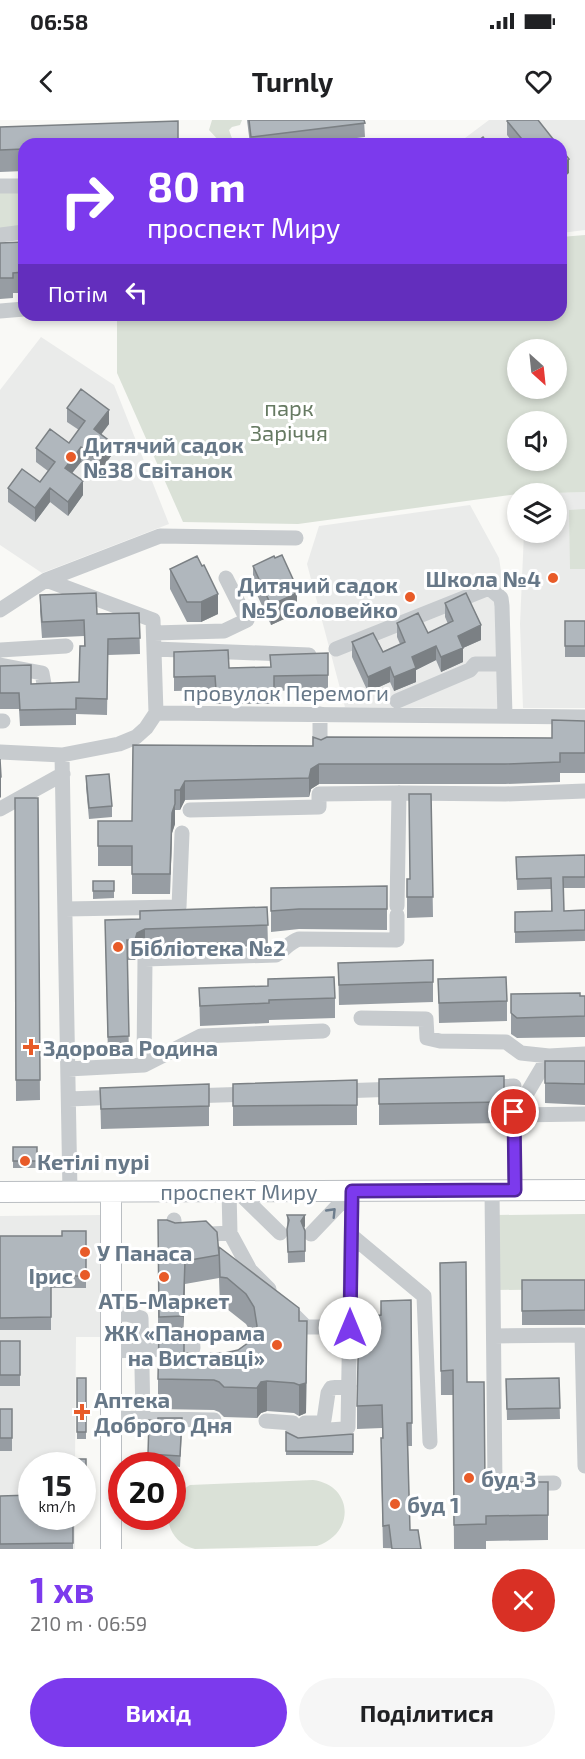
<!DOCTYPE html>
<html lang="uk">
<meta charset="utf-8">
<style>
body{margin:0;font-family:"Exo 2",sans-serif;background:#f6f6f6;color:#202124;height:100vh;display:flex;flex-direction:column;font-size:22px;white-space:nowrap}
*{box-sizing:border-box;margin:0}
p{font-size:20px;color:#757577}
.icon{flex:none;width:33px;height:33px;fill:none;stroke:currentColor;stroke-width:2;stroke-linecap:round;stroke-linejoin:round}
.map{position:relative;height:1429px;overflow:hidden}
.side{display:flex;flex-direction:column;background:#fff;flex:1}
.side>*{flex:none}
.banner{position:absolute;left:18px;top:18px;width:549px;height:183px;border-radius:18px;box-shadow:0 3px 9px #0003;background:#7c3aed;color:#fff;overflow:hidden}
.needle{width:39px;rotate:153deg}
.buttons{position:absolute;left:507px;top:219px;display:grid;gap:12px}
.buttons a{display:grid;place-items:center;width:60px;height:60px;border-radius:50%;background:#fff;box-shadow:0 3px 9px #0003;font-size:30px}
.speed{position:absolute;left:18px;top:1332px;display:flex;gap:12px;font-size:30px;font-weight:700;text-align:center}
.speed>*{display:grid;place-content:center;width:78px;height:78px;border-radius:50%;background:#fff;box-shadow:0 3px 9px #0003;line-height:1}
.speed small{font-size:15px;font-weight:400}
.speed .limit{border:9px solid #d22;background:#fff;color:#111}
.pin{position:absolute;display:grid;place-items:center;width:51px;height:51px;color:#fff;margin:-26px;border:3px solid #fff;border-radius:50%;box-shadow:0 2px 6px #0007}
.me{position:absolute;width:66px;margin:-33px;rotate:0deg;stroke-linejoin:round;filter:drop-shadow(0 0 4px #0008)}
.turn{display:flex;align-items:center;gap:21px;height:126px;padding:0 30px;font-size:27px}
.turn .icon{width:78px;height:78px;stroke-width:2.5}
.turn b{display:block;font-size:42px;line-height:51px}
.then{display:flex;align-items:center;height:57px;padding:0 30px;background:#0003;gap:12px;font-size:22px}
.round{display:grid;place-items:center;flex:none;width:63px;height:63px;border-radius:32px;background:#f6f6f6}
.overview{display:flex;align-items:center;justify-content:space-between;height:102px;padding:0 30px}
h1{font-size:36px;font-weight:700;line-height:45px;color:#7c3aed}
.button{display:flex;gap:12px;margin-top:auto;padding:12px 30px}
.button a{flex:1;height:69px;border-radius:36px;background:#7c3aed;color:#fff;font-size:24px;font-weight:700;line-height:69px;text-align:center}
.button a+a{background:#f6f6f6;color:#202124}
.status{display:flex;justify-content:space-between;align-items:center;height:42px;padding:0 30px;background:#fff;direction:ltr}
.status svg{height:16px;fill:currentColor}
header{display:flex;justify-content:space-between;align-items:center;height:78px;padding:0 30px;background:#fff;font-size:27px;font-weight:700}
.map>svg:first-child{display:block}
</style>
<div class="status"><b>06:58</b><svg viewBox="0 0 49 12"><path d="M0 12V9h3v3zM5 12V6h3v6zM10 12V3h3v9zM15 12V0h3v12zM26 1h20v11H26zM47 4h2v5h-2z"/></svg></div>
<header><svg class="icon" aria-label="back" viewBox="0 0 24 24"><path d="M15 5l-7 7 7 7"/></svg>Turnly<svg class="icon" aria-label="heart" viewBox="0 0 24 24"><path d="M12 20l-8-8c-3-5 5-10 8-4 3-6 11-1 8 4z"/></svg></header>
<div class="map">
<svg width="585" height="1429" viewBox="0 0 585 1429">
<rect width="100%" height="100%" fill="#f9f9f6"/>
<path fill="#eaebea" d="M489 0H585V110L561 113V24H457Z
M41 217 114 265 169 404 42 453 0 425V270Z
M585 372V588H523L520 504 524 413 556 412V374L525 373Z
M470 385 499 438 510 509V588L345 587 307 444 319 406Z
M101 1095 105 1217H76L75 1345 32 1346V1396L75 1397V1429H0V1096Z"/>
<path fill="#dae1d7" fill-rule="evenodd" d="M212 0H242L240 5 232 7 229 10 234 24H222L209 10Z
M24 65V110L0 120V69Z
M585 115V372L518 374 298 404 183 402 117 253V195H561V117ZM518 230H556V268H518ZM518 302H556V340H518Z
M585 389V449H570L569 390Z
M585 1094V1169L497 1170V1095Z
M313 1360C353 1365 356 1413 317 1426L195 1429C179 1425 169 1413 168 1397L172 1396C172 1378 174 1375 190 1365Z"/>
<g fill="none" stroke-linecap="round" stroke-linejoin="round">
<defs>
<path id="major" d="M0 1072 585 1070
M111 1429V1072"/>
</defs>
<use href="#major" stroke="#babec2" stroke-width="22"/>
<path stroke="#c7cbce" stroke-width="15" d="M0 66H24
M0 115 24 112
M0 191 24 189
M46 460 160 416 296 418
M0 490 46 460 153 500 156 593
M154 513 224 511 247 500 226 458
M155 529 309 535
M336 529 489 468 501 478 502 486 505 596
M0 530 66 526
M0 545 42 553 44 564
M397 581 470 550 475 544H503
M320 594V630
M0 601H3
M0 632 62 635 119 624 136 617 146 608 156 593 585 597
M62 635 70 1072
M0 689 63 654
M190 690 319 687V674L399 673 505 674 585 671
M397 786 399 673
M65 789 179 787 182 713
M361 898 426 899 427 918 440 921 506 922 521 933 549 936
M144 945 145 839 276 835C285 830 289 822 299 819L397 820V795
M68 949 144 945 201 916 323 911
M483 967 514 966 515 1070
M339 971 399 969
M189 976 252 974
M69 979 120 977
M514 995 549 936 585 934
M514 995 585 994
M492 1070 495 1364 554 1363
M229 1071 230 1113 250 1150 269 1169
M237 1071 280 1113
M174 1100V1116L230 1113
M311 1114 352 1071
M352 1116 424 1176 430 1322
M111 1195 127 1194 141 1198 143 1299
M294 1195 306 1207H350
M494 1216 582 1215 585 1346
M111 1231 193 1228 192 1215
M111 1298 214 1300
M266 1301 293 1303V1309L297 1312 344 1309 348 1307 352 1071
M305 1303H320L324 1300 328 1273 331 1268 349 1266"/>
<use href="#major" stroke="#fff" stroke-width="20"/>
</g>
<path fill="#979da3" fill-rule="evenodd" d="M247 0H364L365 17 308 24H250Z
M507 1 557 24H514L507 15Z
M0 7 24 24V51L0 52Z
M24 122V173H13V178L0 179V123Z
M67 288 109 304 101 314 111 336 98 354 81 342 72 353 83 375 68 396 50 382 35 402 8 382V368L40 362 48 351 36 342V328L69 323 79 310 67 302Z
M253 446 297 488 295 489V494L271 505 253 466Z
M170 449 218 494 201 502H187L170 469Z
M40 475 97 494 139 493 140 534 108 535 107 595 76 594V605L20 606 19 589H0V546L31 564 79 562 84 526V516L42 518 40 491Z
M445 483 481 520 463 528V542L441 552 436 540 416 550V562L394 571 390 562 368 572 352 537V522L383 532 400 524 397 517V503L428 513 448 504 445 497Z
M565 501H585V537H565Z
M174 532 229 548 270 547 328 533V569L274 571V584H216L215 570 174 571Z
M585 601V653H560V662L505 664H319L311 669 309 677 185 680 180 690H175V704L172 713 170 774H132V746H98V701H132L133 625 313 626 321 620 552 618Z
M86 656 112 686V697L89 699 86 667Z
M431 674 433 797 407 798V759H410Z
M15 678H38L40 980 16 981Z
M585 735V768H563L564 791 585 790V821L515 823V792L551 791V769L517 770 516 737Z
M93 761H114V778L93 779Z
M387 766V810L299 809 271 812V768Z
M267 787 268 826 145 829 137 834 135 840H127L129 936 108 937 105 800 140 799Z
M433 840V882L339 885 338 843Z
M438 859 507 881V901L439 903Z
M199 868 335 878V898L269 900V903L200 906Z
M511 874 585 876V917L517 918 511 914Z
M545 941H585V985L545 983Z
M379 959 504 982V1003L379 1005Z
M357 960V1005L233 1006V964Z
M209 964V1006L101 1009 100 968Z
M13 1027H37V1048H13Z
M287 1095 305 1106 304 1108 305 1111V1142L288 1143Z
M158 1100 219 1135 299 1201 307 1231 306 1293 299 1296 294 1293 267 1291 261 1293 257 1298 224 1297 219 1292 214 1290 158 1289ZM219 1158 220 1187 227 1189 246 1204 253 1216 252 1220 238 1230 225 1233H184L183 1208 185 1164Z
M86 1111V1168H51V1210H0V1116H62Z
M440 1143 467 1262 485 1362H548V1420L486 1421V1429H454L453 1275H441Z
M522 1160H585V1205H522Z
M411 1180 412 1326H408L410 1410 421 1429 383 1428 381 1340V1318H382V1308L357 1309V1286L381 1195Z
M0 1221H20V1266H0Z
M77 1258H86V1319H77Z
M559 1258 560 1299 507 1300 506 1259Z
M0 1289H12V1331H0Z
M182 1309 180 1347 172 1346 148 1345V1334Z
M286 1312 298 1318 353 1314V1335H286Z
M86 1339V1386H82V1346Z
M0 1376 73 1396V1429H0Z"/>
<path fill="#7b8084" d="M569 39V53L561 60V45Z
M109 290V304L94 324V309Z
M111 322V336L98 354V340Z
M81 327V342L65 362V348Z
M83 361V375L68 396V382Z
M50 368V382L35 402V388Z
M297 468V488L295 489V494L271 505V485Z
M218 474V494L201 502V482Z
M481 505V520L463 528V542L441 552V537L458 516Z
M436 526V540L416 550V562L394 571V557L412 537Z
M390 547V562L368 572V557Z
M319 644V664L311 669 309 677V658L311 649Z
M1 657V677L0 678V658Z
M185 661V680L180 690V670Z
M175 684V704L172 713 170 774 172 693Z
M145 809V829L137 834 135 840V820L137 813Z
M305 1095V1106L301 1112V1101Z
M185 1141V1164L183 1219V1196Z
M307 1201 306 1293 299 1296V1265Z
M267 1261V1291L261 1293 257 1298V1268L261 1262Z"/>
<path fill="#b0b7bd" stroke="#7b8084" stroke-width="1.5" d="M249 0H364L365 3 251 17Z
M508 0H538L557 24H526L507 1Z
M178 1V24H24V29L0 30V7Z
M483 17 488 24H474Z
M561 29 569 39 561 45Z
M24 122V152L13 153V158H0V123Z
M81 269 109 290 94 309 111 322 98 340 81 327 65 348 83 361 68 382 50 368 35 388 8 368 22 349 40 362 55 342 36 328 50 309 69 323 85 301 67 288Z
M282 435 297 468 293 470 295 474 271 485 253 446 274 436 275 438Z
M197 436 202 446 204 445 218 474 201 482H187L170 449Z
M96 473 97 494 139 493 140 518 108 519 107 579 76 578V589L20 590 19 573H0V546L31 545V564L79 562 80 526H85L84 500 42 502 40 475Z
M466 473 481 505 458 516 463 528 441 537 436 526 412 537 416 548 394 557 390 547 368 557 352 522 373 513 383 532 405 522 397 503 418 493 428 513 453 501 445 483Z
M565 501H585V526H565Z
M228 530 229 548 271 547 270 535 328 533V555L274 556V570H216L215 556 174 557V532Z
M552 600 585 601V633H560V642L505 644H319L311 649 309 658 185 661 180 670H175V684L172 693 170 754H132V726H98V701H132L133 625 313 626V617L321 620 327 617 552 618Z
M0 639 1 657 0 658Z
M109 654 112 686 89 688 86 656Z
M409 674H431L433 777H407V759H410Z
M15 678H38L40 960H16Z
M585 735V757H563L564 791 585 790V810L515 812V792L552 791 551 758 517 759 516 737Z
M93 761H114V771H93Z
M387 766V789H299L271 791V768Z
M267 787 268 805 145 809 137 813 135 820H127L129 916 108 917 105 800 140 799V791Z
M433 840V862L339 865 338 843Z
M334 857 335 878 269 880V883L200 886 199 868 268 866V859Z
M506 857 507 881 439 883 438 859Z
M580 873V876H585V896L517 898 511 893V874Z
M545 941H585V964L545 963Z
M504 956V982L379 984V959Z
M357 960V985L233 986V964Z
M209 964V986L101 989 100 968Z
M13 1027H37V1041H13Z
M287 1095H305L301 1101 305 1111V1131L288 1132 287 1109 289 1100Z
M158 1100H167L175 1103 206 1101 217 1112 219 1135 185 1141 183 1196 159 1197Z
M62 1111H86V1156H51V1197L0 1198V1116H62Z
M219 1127 299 1188V1201H307L306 1263 299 1265 294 1263 267 1261 261 1262 257 1268 224 1267 219 1262 214 1260 158 1259 159 1209 184 1208V1233H225L238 1230 252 1220 257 1206 254 1187 246 1174 227 1158 220 1157Z
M466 1142 467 1262H484L485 1362H548V1395L486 1396V1404L454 1405 453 1250 441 1251 440 1143Z
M522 1160H585V1190L522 1191Z
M411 1180 412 1303H407L410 1410H418L421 1429H392L389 1405 383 1406 381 1318H383L382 1285 357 1286 359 1197 381 1195V1181Z
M0 1221H20V1255H0Z
M77 1258H86V1312H77Z
M559 1258 560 1288 507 1289 506 1259Z
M0 1289H12V1318H0Z
M158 1298H182L180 1336 148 1334 149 1300 158 1301Z
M286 1312 298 1318 353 1314V1332L286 1331Z
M77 1339H86V1379H82V1346H77Z
M32 1375V1396H73V1423L0 1424V1376Z"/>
<defs><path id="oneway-chevron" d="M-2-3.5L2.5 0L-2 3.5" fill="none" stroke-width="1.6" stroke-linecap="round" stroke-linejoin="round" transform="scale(1.5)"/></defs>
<use stroke="#6c7c8c" href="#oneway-chevron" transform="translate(332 1092) rotate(-46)"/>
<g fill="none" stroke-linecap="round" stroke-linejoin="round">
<defs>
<path id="route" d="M350 1208 352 1071 515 1070 514 992"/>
</defs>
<use href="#route" stroke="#51269a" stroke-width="15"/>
<use href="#route" stroke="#7c3aed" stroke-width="10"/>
</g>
<g fill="#e85b28" stroke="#fff" stroke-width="2">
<circle cx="71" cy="337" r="6"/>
<circle cx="553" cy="458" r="6"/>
<circle cx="410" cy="477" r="6"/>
<circle cx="118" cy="827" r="6"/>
<path d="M28 918h6v6h6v6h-6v6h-6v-6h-6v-6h6z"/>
<circle cx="25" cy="1041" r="6"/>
<circle cx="85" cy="1132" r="6"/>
<circle cx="85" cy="1155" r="6"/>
<circle cx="164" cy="1157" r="6"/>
<circle cx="277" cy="1225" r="6"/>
<path d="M79 1283h6v6h6v6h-6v6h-6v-6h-6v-6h6z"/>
<circle cx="469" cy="1358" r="6"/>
<circle cx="395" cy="1384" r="6"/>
</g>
<g text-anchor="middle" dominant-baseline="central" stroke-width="6" stroke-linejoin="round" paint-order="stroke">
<g font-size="22" fill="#667a62" stroke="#fff">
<text x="289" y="287">парк<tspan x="289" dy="25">Заріччя</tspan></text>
</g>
<g font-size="22" font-weight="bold" fill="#677888" stroke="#fff" text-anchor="start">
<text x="83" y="324">Дитячий садок<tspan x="83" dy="25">№38 Світанок</tspan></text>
<text x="541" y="458" text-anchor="end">Школа №4</text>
<text x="398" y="464" text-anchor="end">Дитячий садок<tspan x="398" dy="25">№5 Соловейко</tspan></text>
<text x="130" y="827">Бібліотека №2</text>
<text x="43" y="927">Здорова Родина</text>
<text x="37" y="1041">Кетілі пурі</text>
<text x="97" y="1132">У Панаса</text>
<text x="73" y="1155" text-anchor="end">Ірис</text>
<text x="164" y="1180" text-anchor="middle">АТБ-Маркет</text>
<text x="265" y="1212" text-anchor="end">ЖК «Панорама<tspan x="265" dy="25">на Виставці»</tspan></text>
<text x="94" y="1279">Аптека<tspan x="94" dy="25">Доброго Дня</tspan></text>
<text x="481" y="1358">буд 3</text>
<text x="407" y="1384">буд 1</text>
</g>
<g font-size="22" fill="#677888" stroke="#fff">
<text x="286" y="572">провулок Перемоги</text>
<text x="239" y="1071">проспект Миру</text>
</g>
</g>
</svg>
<div class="buttons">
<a><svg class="needle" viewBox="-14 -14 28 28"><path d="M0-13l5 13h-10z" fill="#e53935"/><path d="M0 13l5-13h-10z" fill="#757577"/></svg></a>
<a><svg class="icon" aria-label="sound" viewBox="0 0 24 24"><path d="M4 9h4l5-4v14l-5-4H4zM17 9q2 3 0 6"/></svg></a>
<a><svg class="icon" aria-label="layers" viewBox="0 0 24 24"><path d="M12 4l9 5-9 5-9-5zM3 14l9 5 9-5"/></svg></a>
</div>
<div class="speed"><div>15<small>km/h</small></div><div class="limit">20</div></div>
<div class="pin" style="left:514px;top:992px;background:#d93025"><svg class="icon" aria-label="arrive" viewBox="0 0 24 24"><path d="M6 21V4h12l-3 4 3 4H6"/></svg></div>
<svg class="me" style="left:350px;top:1208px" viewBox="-20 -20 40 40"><circle r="19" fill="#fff"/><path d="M0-13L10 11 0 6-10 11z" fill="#7c3aed"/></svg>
<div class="banner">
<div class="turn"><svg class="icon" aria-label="right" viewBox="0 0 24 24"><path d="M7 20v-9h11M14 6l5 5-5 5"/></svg><div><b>80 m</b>проспект Миру</div></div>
<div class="then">Потім<svg class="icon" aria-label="left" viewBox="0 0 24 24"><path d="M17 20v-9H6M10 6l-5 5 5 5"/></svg></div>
</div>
</div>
<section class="side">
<div class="overview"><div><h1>1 хв</h1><p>210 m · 06:59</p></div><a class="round" style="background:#d93025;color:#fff"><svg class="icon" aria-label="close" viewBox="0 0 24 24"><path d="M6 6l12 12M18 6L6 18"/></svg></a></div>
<div class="button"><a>Вихід</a><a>Поділитися</a></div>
</section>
